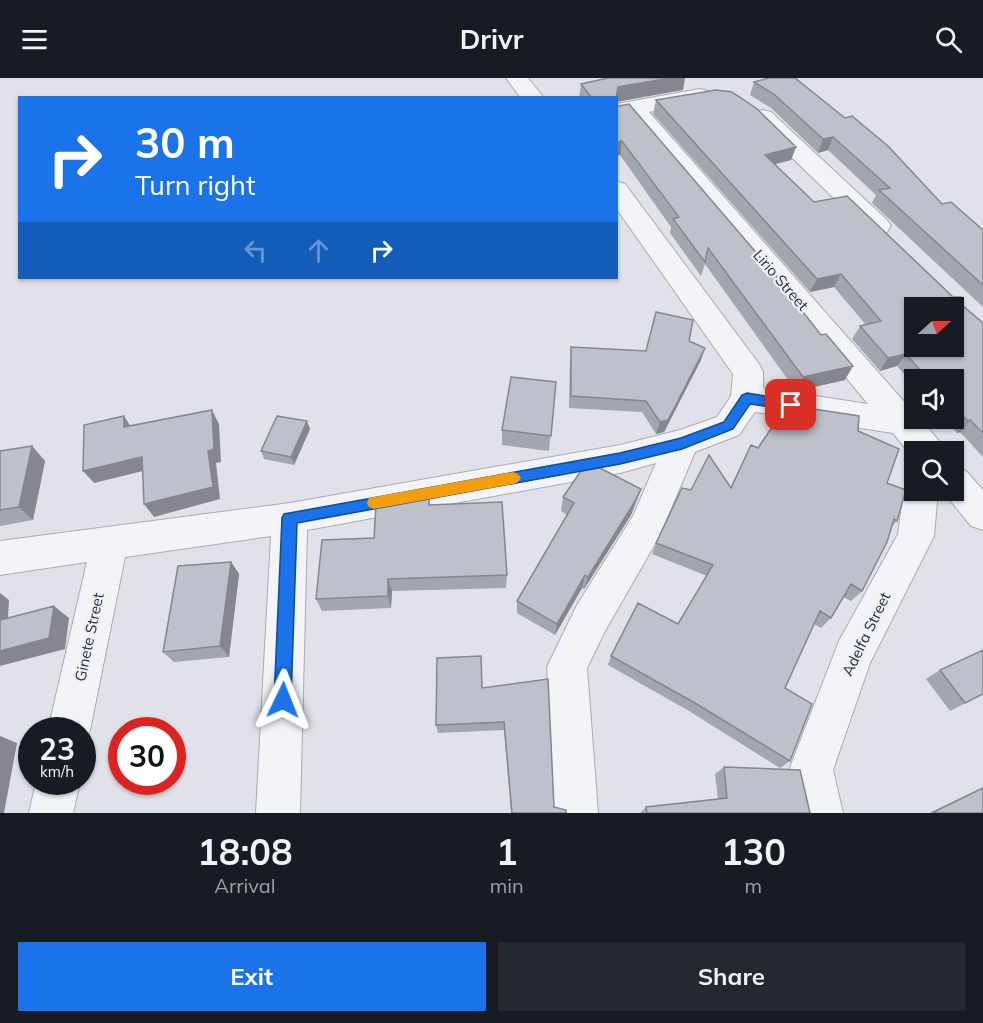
<!DOCTYPE html>
<style>
body{margin:0;font-family:Mulish,sans-serif;background:#242831;color:#f1f3f6;height:100vh;display:flex;flex-direction:column;font-size:22px;white-space:nowrap}
*{box-sizing:border-box;margin:0}
p{font-size:20px;color:#9ea1a6}
.icon{flex:none;width:33px;height:33px;fill:none;stroke:currentColor;stroke-width:2;stroke-linecap:round;stroke-linejoin:round}
.map{position:relative;height:735px;overflow:hidden}
.side{display:flex;flex-direction:column;background:#171b24;flex:1}
.side>*{flex:none}
.banner{position:absolute;left:18px;top:18px;width:600px;height:183px;border-radius:0px;box-shadow:0 2px 4px #0004;background:#1a73e8;color:#fff;overflow:hidden}
.needle{width:39px;rotate:69deg}
.buttons{position:absolute;left:904px;top:219px;display:grid;gap:12px}
.buttons a{display:grid;place-items:center;width:60px;height:60px;border-radius:0px;background:#171b24;box-shadow:0 2px 4px #0004;font-size:30px}
.speed{position:absolute;left:18px;top:639px;display:flex;gap:12px;font-size:30px;font-weight:700;text-align:center}
.speed>*{display:grid;place-content:center;width:78px;height:78px;border-radius:50%;background:#171b24;box-shadow:0 2px 4px #0004;line-height:1}
.speed small{font-size:15px;font-weight:400}
.speed .limit{border:9px solid #d22;background:#fff;color:#111}
.pin{position:absolute;display:grid;place-items:center;width:51px;height:51px;color:#fff;margin:-26px;border-radius:12px;box-shadow:0 3px 9px #0006}
.me{position:absolute;width:66px;margin:-33px;rotate:2deg;stroke-linejoin:round;filter:drop-shadow(0 0 4px #0008)}
.turn{display:flex;align-items:center;gap:21px;height:126px;padding:0 18px;font-size:27px}
.turn .icon{width:78px;height:78px;stroke-width:2.5}
.turn b{display:block;font-size:42px;line-height:51px}
.lanes{display:flex;align-items:center;height:57px;padding:0 18px;background:#0003;justify-content:center;gap:30px;direction:ltr}
.lanes .off{opacity:.35}
.eta{display:flex;justify-content:space-evenly;align-items:center;height:102px;text-align:center}
.eta b{font-size:36px;font-weight:700;line-height:42px}
.primary-button{display:flex;gap:12px;margin-top:auto;padding:12px 18px}
.primary-button a{flex:1;height:69px;border-radius:0px;background:#1a73e8;color:#fff;font-size:24px;font-weight:700;line-height:69px;text-align:center}
.primary-button a+a{background:#242831;color:#f1f3f6}
header{display:flex;justify-content:space-between;align-items:center;height:78px;padding:0 18px;background:#171b24;font-size:27px;font-weight:700}
.map>svg:first-child{display:block}
</style>
<header><svg class="icon" aria-label="menu" viewBox="0 0 24 24"><path d="M4 6h16M4 12h16M4 18h16"/></svg>Drivr<svg class="icon" aria-label="search" viewBox="0 0 24 24"><circle cx="10" cy="10" r="6"/><path d="M15 15l6 6"/></svg></header>
<div class="map">
<svg width="983" height="735" viewBox="0 0 983 735">
<rect width="100%" height="100%" fill="#e1e2e9"/>
<g fill="none" stroke-linecap="round" stroke-linejoin="round">
<defs>
<path id="minor" d="M506 0H528L544 20H521Z
M700 11 708 13 711 18 708 23 649 34 914 335 915 340H919L940 364 944 374H915V382L893 355 755 334 739 357 695 374 659 459 605 553 587 590 598 735H554L547 589 577 527 633 438 656 385 620 395 307 452 300 735H256L271 458 125 479 90 652 84 667 82 652H48L87 484 0 497V463L290 425 620 367 680 352 717 339 731 318 733 296 616 130V103L625 106 759 286 763 294V310L868 326 628 38 616 40V26Z
M763 32 771 34 887 142 891 148 887 154 878 156 869 154 755 44 752 39 755 34Z
M954 389 966 393 983 412V452L971 448 942 412H954Z
M915 399V412H938L934 458 870 585 833 692 843 735H799L789 692 839 563 898 456 904 412 909 402Z
M36 704H80L73 735H29Z"/>
</defs>
<use href="#minor" stroke="#aaabb6" stroke-width="2"/>
<use href="#minor" fill="#f3f4f7" fill-rule="evenodd"/>
</g>
<path fill="#a3a5af" d="M608 0H685L683 12 616 20H579L581 6Z
M754 4 983 152V229L872 125 876 117 828 72 818 75 771 30 750 17Z
M656 22 796 69 791 82 775 86 814 124 953 219 983 245V379L960 354 957 355 943 340H954V302H915V309L897 288 880 293 852 261 860 248 866 247 834 209 810 214 653 36Z
M616 26 784 207 783 209 845 302 796 313 705 186 701 198 670 155 671 149 620 77 616 78Z
M689 263 701 282 664 354 656 356 642 334 569 330 570 281 571 269 646 273Z
M556 304 549 373 502 367V352Z
M310 351 294 387 264 381 261 373Z
M858 353 887 405 897 443 892 448 862 513 851 523 843 519 831 540 821 550 814 546 785 610 790 683 780 690 689 633 608 587 611 578 678 546 707 498 652 476 656 465 691 412 730 410 751 367 758 370Z
M32 368 45 383 33 442 0 448V373Z
M641 411 631 437 584 511 582 510 555 557 517 535V523L567 437 561 433 563 419Z
M429 421 430 427 507 497 506 510 392 513 391 530 322 533 316 521 374 460Z
M231 484 239 496 229 579 174 584 163 574Z
M940 592 983 616 950 633 926 601Z
M548 601 554 729 566 735H511L504 652 438 655 436 647 482 610Z
M724 689 810 735H640L646 729 718 721 715 696Z
M983 709V735H929Z"/>
<path fill="#85868e" d="M670 0H685L683 12 616 24 618 9Z
M833 59 828 72 818 75 823 61Z
M622 63 620 77 616 78V64Z
M796 69 791 82 760 90 765 77Z
M841 196 834 209 810 214 817 201Z
M705 270 701 282 664 354 656 356 660 344Z
M906 276 897 288 880 293 888 280Z
M853 288 845 302 796 313 803 299Z
M212 332 219 346 221 384 216 385 220 421 154 439 144 426 208 373Z
M124 338 133 352 124 349Z
M970 342 960 354 957 355 968 343Z
M307 343 310 351 294 387 291 379Z
M32 368 45 383 33 442 19 429Z
M142 379 151 391 94 405 83 393Z
M641 411 631 437 584 511 588 499Z
M231 484 239 496 229 579 220 568Z
M585 497 582 510 555 557 557 546Z
M388 501 392 513 391 530 388 518Z
M0 515 9 522 7 556 0 551Z
M54 528 69 540 65 571 0 588V573Z
M0 658 17 665 4 735H0Z"/>
<path fill="#bec0cb" stroke="#85868e" stroke-width="1.5" fill-rule="evenodd" d="M608 0H670L618 9 616 20H592L581 6Z
M769 0H795L845 40 852 38 888 68 942 126 951 124 983 152V207L879 112 890 110 833 59 823 61 775 17 754 4Z
M716 12 732 14 756 30 796 69 765 77 814 124 847 118 953 219H961L962 227 983 245V355L970 342 968 343 954 329V302H929L906 276 888 280 860 248 881 243 841 196 817 201 656 22ZM915 230H954V268H915Z
M616 26 619 28 629 26 784 207H782L821 257 826 256 853 288 803 299 708 170 705 184 673 141 679 139 622 63 616 64Z
M656 234 693 242 689 263 705 270 668 342 660 344 646 323 571 318V269L646 273Z
M511 299 556 304 551 358 502 352Z
M787 327 859 338 858 353 899 371 887 405 906 412 897 443 894 441 887 464 862 513 851 506 831 540 820 533 785 610 812 626 790 683 695 625 611 578 638 525 678 546 713 487 656 465 682 410 691 412 709 377 731 410 751 367 758 370Z
M212 332 214 371 208 373 213 409 144 426 142 379 83 393 84 347 124 338V349Z
M277 338 307 343 291 379 261 373Z
M32 368 19 429 0 432V373Z
M596 388 641 411 635 423 588 499 585 497 557 546 517 523 574 425 563 419 583 390Z
M429 421V427L502 424 507 497 388 501V518L316 521 322 462 374 460 376 427Z
M231 484 220 568 163 574 178 488Z
M54 528 49 560 0 573V542Z
M983 572V616L965 625 940 592Z
M481 578 482 610 548 601 554 729 566 732V735H512L504 644 436 647 437 580Z
M724 689 800 692 810 735H647L646 729 727 720Z
M983 710V735H932Z"/>
<path fill="#1a73e8" stroke="#114b97" stroke-width="1.5" d="M747 315 791 322 798 327 791 332 750 326 733 351 682 371 620 386 297 445 291 622 289 628 283 630 277 628 274 622 282 440 284 436 620 375 681 360 724 344 742 317Z"/>
<path fill="#f59e0b" d="M513 394 518 396 521 400 518 404 513 406 374 431 369 429 367 425 369 420 374 419Z"/>
<g text-anchor="middle" dominant-baseline="central" stroke-width="4.5" stroke-linejoin="round" paint-order="stroke">
<g font-size="15" fill="#2a2c40" stroke="#f0f1f6">
<text transform="translate(781 202) rotate(49)">Lirio Street</text>
<text transform="translate(866 556) rotate(-64)">Adelfa Street</text>
<text transform="translate(89 559) rotate(-78)">Ginete Street</text>
</g>
</g>
</svg>
<div class="buttons">
<a><svg class="needle" viewBox="-14 -14 28 28"><path d="M0-13l5 13h-10z" fill="#e53935"/><path d="M0 13l5-13h-10z" fill="#9ea1a6"/></svg></a>
<a><svg class="icon" aria-label="sound" viewBox="0 0 24 24"><path d="M4 9h4l5-4v14l-5-4H4zM17 9q2 3 0 6"/></svg></a>
<a><svg class="icon" aria-label="search" viewBox="0 0 24 24"><circle cx="10" cy="10" r="6"/><path d="M15 15l6 6"/></svg></a>
</div>
<div class="speed"><div>23<small>km/h</small></div><div class="limit">30</div></div>
<div class="pin" style="left:791px;top:327px;background:#d93025"><svg class="icon" aria-label="arrive" viewBox="0 0 24 24"><path d="M6 21V4h12l-3 4 3 4H6"/></svg></div>
<svg class="me" style="left:283px;top:622px" viewBox="-20 -20 40 40"><path d="M0-17L14 15 0 8-14 15z" fill="#1a73e8" stroke="#fff" stroke-width="4"/></svg>
<div class="banner">
<div class="turn"><svg class="icon" aria-label="right" viewBox="0 0 24 24"><path d="M7 20v-9h11M14 6l5 5-5 5"/></svg><div><b>30 m</b>Turn right</div></div>
<div class="lanes"><svg class="icon off" aria-label="left" viewBox="0 0 24 24"><path d="M17 20v-9H6M10 6l-5 5 5 5"/></svg><svg class="icon off" aria-label="ahead" viewBox="0 0 24 24"><path d="M12 20V5M6 11l6-6 6 6"/></svg><svg class="icon" aria-label="right" viewBox="0 0 24 24"><path d="M7 20v-9h11M14 6l5 5-5 5"/></svg></div>
</div>
</div>
<section class="side">
<div class="eta">
<div><b>18:08</b><p>Arrival</p></div>
<div><b>1</b><p>min</p></div>
<div><b>130</b><p>m</p></div>
</div>
<div class="primary-button"><a>Exit</a><a>Share</a></div>
</section>
